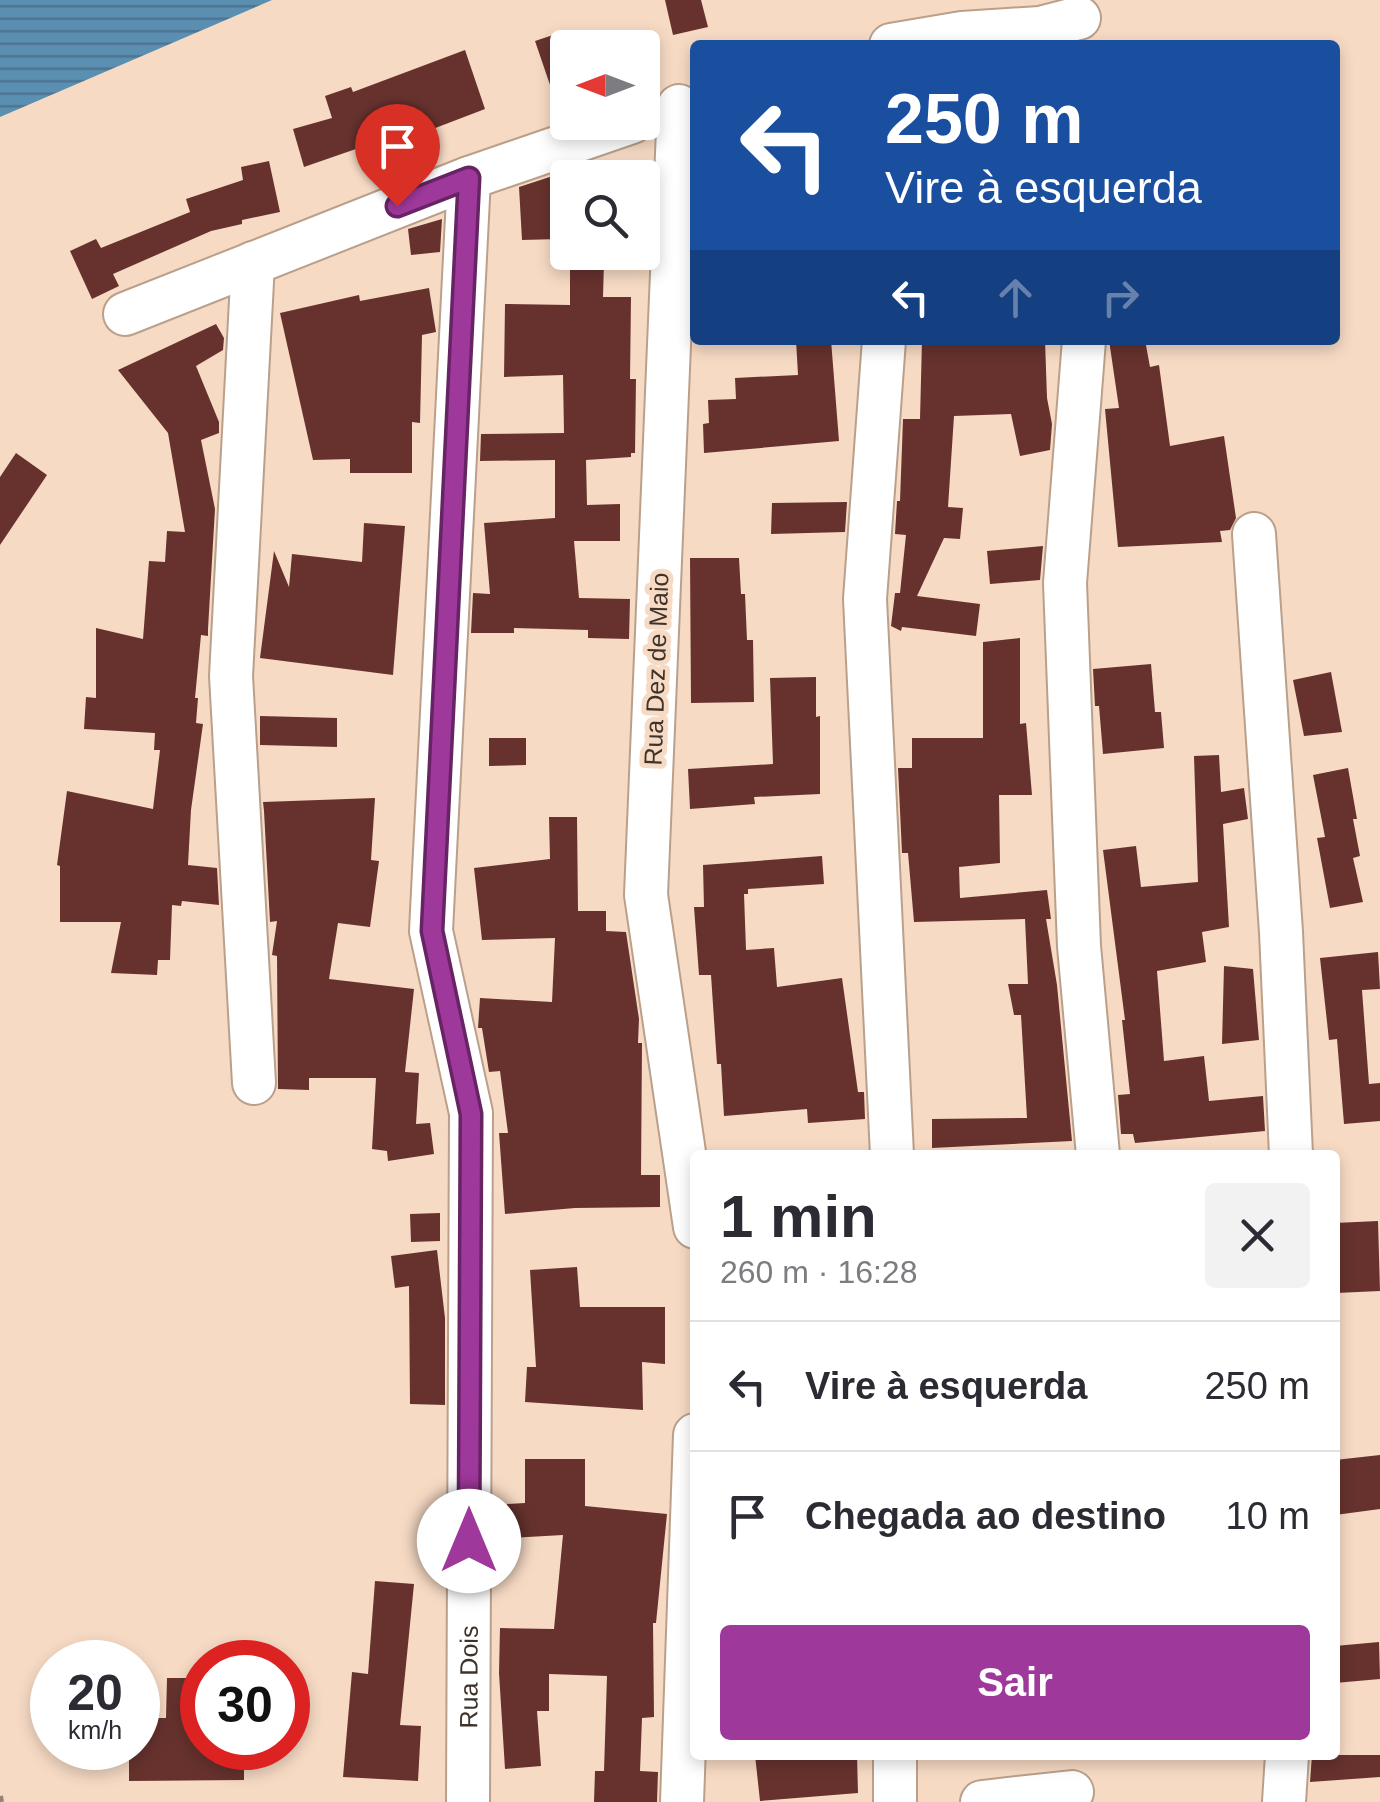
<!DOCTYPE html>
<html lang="pt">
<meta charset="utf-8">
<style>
body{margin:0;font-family:Helvetica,sans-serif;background:#f2f2f3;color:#2b2b33;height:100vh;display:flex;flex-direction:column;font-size:38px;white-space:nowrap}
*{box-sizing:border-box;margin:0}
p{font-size:32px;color:#7c7c81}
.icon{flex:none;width:55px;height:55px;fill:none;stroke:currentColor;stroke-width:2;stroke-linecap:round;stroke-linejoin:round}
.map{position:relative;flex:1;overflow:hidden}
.panel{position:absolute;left:690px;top:1150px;width:650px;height:610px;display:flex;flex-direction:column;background:#fff;border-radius:10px;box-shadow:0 5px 15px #0003}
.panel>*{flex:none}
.banner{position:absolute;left:690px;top:40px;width:650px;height:305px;border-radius:10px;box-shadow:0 5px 15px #0003;background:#1a4fa0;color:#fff;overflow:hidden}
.needle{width:65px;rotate:270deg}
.tools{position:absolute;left:550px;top:30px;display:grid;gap:20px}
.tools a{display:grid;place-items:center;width:110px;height:110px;border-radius:10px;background:#fff;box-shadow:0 5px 15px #0003;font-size:50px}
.speed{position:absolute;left:30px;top:1640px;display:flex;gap:20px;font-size:50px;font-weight:700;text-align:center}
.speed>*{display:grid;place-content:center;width:130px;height:130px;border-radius:50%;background:#fff;box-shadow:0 5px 15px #0003;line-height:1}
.speed small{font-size:25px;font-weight:400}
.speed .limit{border:15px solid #d22;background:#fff;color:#111}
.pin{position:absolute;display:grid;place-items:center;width:85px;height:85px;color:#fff;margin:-102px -42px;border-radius:50% 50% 50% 0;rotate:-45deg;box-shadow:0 0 10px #0007}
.pin .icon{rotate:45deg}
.me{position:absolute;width:110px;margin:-55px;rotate:0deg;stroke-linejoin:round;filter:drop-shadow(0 0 8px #0008)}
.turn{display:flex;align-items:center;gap:35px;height:210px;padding:0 30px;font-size:45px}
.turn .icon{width:130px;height:130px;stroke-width:2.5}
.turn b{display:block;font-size:70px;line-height:85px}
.lanes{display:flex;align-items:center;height:95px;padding:0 30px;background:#0003;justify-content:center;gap:50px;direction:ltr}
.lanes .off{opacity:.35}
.round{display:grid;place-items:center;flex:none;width:105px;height:105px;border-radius:10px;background:#f2f2f3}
.head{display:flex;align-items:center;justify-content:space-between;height:170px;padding:0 30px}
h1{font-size:60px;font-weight:700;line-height:75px}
.button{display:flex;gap:20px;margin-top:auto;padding:20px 30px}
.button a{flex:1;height:115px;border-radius:10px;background:#9f389b;color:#fff;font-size:40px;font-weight:700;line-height:115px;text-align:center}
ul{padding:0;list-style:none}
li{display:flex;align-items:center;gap:30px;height:130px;padding:0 30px;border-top:2px solid #e1e1e2}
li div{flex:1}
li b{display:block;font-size:38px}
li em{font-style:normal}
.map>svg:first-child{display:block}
</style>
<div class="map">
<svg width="1380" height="1802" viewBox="0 0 1380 1802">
<defs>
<pattern id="water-rules" width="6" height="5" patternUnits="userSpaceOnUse" patternTransform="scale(2.5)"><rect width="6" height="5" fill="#5b8fb2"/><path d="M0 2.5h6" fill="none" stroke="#4d7591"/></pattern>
</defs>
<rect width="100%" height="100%" fill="#f6dac4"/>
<path fill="url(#water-rules)" d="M0 0H272L0 117Z"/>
<path fill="#67322e" d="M665 0H701L708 27 673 35Z
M568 30V118L562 120 535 41Z
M465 50 485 109 404 140 402 133 304 167 293 129 332 118 325 96 351 87 353 92Z
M269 161 280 212 242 220V224L211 231 113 274 119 286 92 299 70 251 96 239 101 248 190 212 186 199 243 180 241 167Z
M562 173 564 204H558L560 239 522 240 519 187Z
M442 219 440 252 411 255 408 229Z
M570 260 604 261 603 297H631L630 379H636L635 453H631V457L586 460 587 505 620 504V541H574L579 598 630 599 629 639 588 638V630L514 628V633H471L473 593 490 594 484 523 555 518V460L480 461 481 434 564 433 563 375 504 377 505 304 570 305Z
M429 288 436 332 422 335 420 423 412 422V473H350V459L313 460 280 313 359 295 360 301Z
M216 324 224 338 223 350 196 366 219 422V433L201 440 215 509 208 629V636L201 635 195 698H198L196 723 203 724 191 810 188 865 217 868 219 905 182 901 181 906 172 905 170 960H158L157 975 111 973 121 922H60V866L57 865 67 791 153 809 160 750H154L155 733 84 729 86 697 96 698V628L143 639 149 561 165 562 167 531 185 532 168 433 118 370Z
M796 340H831L839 441 704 453 703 424 709 423 708 400 736 399 735 378 798 375Z
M922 340H1045L1047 398 1052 424 1050 450 1020 456 1011 414 954 416 948 507 963 508 960 539 944 538 917 596 980 604 976 636 902 627 901 631 891 626 895 593H900L906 535 895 534 897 501H900L903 419H920Z
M1109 340H1145L1150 367 1159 365 1170 446 1224 436 1236 518 1230 530 1220 531 1222 542 1118 547 1105 409 1119 408Z
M16 453 47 475 0 545V477Z
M847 502 845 532 771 534 772 503Z
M364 523 405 526 393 675 260 658 274 551 289 587 292 554 362 562Z
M1043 546 1040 580 990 584 987 551Z
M690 558H739L741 594H745L747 640H753L754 702 691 703Z
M1020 638V724L1026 723 1032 795H999L1000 863 959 867 960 898 1047 890 1051 919H1046L1057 985 1072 1141 932 1148V1119L1027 1118 1021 1015H1014L1008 984H1028L1025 919 914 922 908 853H902L898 768H912V738H983V642Z
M1151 664 1155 712H1161L1164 748 1103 754 1099 706H1095L1093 669Z
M1331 672 1342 732 1304 736 1293 680Z
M816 677V717L820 716V794L754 797 755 804 690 809 688 769 773 764 770 678Z
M260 716 337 718V747L260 745Z
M489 738H526V765L489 766Z
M1219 755 1221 792 1244 788 1248 819 1223 824 1229 927 1202 932 1206 962 1157 971 1164 1061 1204 1056 1209 1101 1263 1096 1265 1131 1135 1143 1133 1134H1121L1118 1095 1130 1094 1122 1020H1125L1103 850 1136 846 1141 887 1198 882 1194 756Z
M1348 768 1357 819H1353L1360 856 1353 858 1363 902 1330 908 1317 838 1325 837 1313 775Z
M375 798 371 860 379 861 370 927 338 923 329 979 414 989 405 1072 419 1073 416 1124 430 1123 434 1154 388 1161 387 1151 372 1149 376 1078H309V1090L278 1089 277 956 272 955 277 921 270 922 264 811 263 802Z
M549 817H577L578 911H606V931L626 932 639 1019 638 1043H642L641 1175H660V1207L575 1208 505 1214 499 1133H508L500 1071 489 1072 482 1028H478L480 998 552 1002 555 938 482 940 474 868 550 859Z
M822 856 824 884 748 889V894H744L746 950 774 948 777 987 842 978 858 1092H864L865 1119 808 1123 807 1109 724 1116 721 1064H717L711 975H699L694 907H704L703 865Z
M1378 952 1380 989 1362 990 1369 1084 1380 1083V1121L1344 1124 1337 1039 1329 1040 1320 958Z
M1224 966 1253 969 1259 1040 1222 1044Z
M440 1213V1241L411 1242 410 1214Z
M1378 1221 1380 1291 1336 1293 1335 1223Z
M437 1250 445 1318V1405L410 1404 409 1286 395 1288 391 1256Z
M577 1267 580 1307H665V1364L642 1362 643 1410 525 1402 527 1367H536L530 1270Z
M1380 1455V1509L1335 1515V1460Z
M525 1459H585V1506L667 1514 656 1623H653L654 1717 642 1718 640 1771 658 1772 657 1802H594L595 1771H604L607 1676 549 1674V1711H537L541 1766 505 1769 499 1673 500 1628 554 1629 563 1535 510 1538 507 1504 525 1503Z
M375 1581 414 1584 400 1725 421 1726 418 1781 343 1777 352 1672 368 1674Z
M1379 1642 1380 1679 1335 1683V1646Z
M167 1678H202V1748H244V1780L129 1781V1748H138V1718H166Z
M755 1755H857L858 1793 760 1801Z
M1312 1755H1380V1777L1310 1782Z"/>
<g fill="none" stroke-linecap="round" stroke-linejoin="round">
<defs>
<g id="minor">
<path d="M891 45 962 33 1040 28 1079 18"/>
<path d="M679 106 646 895 695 1227"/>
<path d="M253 263 231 676 254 1083"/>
<path d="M125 314 469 178 632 122"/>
<path d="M884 340 865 599 892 1155"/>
<path d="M1084 340 1065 583 1079 946 1098 1155"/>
<path d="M1254 534 1281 932 1291 1155"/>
<path id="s1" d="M468 1802 471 1113 431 931 469 178"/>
<path d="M682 1802 695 1435"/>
<path d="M895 1802V1755"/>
<path d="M982 1802 1072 1792"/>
<path d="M1284 1802 1287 1755"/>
</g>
</defs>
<use href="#minor" stroke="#baa08b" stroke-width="46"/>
<path stroke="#968374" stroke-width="6" stroke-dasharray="10 5" stroke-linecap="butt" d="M0 1796 1 1802"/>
<use href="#minor" stroke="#fff" stroke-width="42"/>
</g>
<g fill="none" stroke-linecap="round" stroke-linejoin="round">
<defs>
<path id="route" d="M397 206 469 178 432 931 471 1114 469 1541"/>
</defs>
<use href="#route" stroke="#672465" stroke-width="25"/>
<use href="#route" stroke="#9f389b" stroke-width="18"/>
</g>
<g text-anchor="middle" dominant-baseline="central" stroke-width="10" stroke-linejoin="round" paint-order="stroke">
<g font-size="25" fill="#3e332b" stroke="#f6dac4">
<text transform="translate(656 669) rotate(-88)">Rua Dez de Maio</text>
<text stroke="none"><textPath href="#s1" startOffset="125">Rua Dois</textPath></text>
</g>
</g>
</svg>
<div class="tools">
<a><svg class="needle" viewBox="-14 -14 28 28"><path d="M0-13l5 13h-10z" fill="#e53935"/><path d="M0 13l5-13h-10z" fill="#7c7c81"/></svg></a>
<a><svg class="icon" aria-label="search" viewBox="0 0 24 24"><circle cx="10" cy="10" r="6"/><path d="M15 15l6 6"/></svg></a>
</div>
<div class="speed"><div>20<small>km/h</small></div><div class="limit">30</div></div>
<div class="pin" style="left:397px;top:206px;background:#d93025"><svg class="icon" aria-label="arrive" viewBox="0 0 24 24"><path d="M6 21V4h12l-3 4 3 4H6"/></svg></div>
<svg class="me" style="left:469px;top:1541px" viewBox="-20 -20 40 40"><circle r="19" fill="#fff"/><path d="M0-13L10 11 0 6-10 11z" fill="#9f389b"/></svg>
<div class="banner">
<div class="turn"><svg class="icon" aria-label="left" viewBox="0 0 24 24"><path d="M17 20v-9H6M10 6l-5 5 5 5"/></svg><div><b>250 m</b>Vire à esquerda</div></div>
<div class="lanes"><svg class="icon" aria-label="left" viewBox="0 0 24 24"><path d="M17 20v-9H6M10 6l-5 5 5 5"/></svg><svg class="icon off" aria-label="ahead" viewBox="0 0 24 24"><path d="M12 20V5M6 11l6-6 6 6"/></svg><svg class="icon off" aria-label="right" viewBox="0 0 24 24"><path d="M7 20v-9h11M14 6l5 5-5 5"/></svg></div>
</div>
<section class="panel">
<div class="head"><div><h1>1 min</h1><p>260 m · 16:28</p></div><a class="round"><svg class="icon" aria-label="close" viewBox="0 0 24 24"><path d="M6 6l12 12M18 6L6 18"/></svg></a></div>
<ul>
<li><svg class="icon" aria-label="left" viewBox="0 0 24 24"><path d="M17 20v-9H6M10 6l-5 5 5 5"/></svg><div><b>Vire à esquerda</b></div><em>250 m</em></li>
<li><svg class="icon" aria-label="arrive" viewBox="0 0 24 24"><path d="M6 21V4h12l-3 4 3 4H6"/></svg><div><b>Chegada ao destino</b></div><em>10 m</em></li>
</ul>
<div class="button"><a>Sair</a></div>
</section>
</div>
